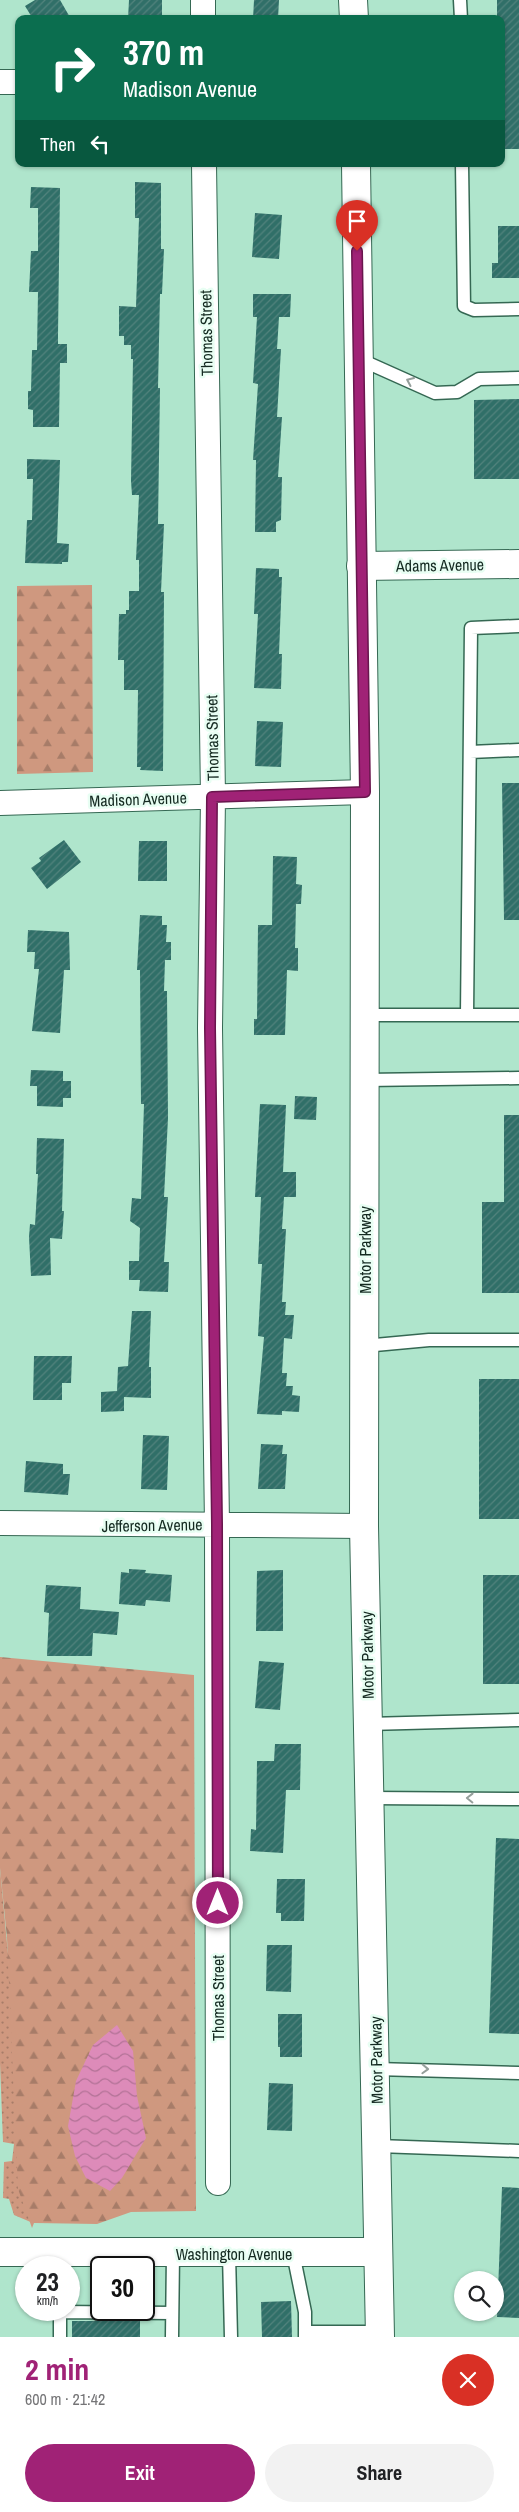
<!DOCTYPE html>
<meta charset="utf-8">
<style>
body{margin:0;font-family:"Archivo Narrow",sans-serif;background:#f2f2f2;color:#202124;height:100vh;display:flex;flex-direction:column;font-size:19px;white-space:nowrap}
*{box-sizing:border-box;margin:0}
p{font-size:16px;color:#757577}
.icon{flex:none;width:28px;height:28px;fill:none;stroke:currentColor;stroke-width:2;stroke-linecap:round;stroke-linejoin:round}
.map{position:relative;height:2337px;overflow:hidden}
.side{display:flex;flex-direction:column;background:#fff;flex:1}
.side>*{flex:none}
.banner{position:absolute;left:15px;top:15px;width:490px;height:152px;border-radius:10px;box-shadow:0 1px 4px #0004;background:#0b6e4f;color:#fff;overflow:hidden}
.tools{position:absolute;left:454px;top:2271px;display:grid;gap:10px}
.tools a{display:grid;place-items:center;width:50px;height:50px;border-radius:50%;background:#fff;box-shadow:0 1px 4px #0004;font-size:25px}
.speed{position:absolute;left:15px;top:2256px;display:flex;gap:10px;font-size:25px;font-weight:700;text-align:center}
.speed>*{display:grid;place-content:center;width:65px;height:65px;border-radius:50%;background:#fff;box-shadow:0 1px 4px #0004;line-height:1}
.speed small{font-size:12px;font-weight:400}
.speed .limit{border:2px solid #111;border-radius:8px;background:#fff;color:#111}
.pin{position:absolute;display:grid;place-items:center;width:42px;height:42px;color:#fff;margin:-51px -21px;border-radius:50% 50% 50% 0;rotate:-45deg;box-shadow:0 0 5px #0007}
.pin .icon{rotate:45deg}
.me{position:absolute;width:55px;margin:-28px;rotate:0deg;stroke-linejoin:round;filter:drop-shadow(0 0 4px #0008)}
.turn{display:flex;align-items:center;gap:18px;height:105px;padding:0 25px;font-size:22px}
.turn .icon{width:65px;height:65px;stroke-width:2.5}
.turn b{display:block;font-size:35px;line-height:42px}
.then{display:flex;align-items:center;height:48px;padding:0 25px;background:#0003;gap:10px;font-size:19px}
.round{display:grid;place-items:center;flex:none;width:52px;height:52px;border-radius:26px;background:#f2f2f2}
.head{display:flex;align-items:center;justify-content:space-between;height:85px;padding:0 25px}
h1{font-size:30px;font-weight:700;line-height:38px;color:#a02276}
.primary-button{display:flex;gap:10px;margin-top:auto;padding:10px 25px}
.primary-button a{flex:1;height:58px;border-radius:30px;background:#a02276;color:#fff;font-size:20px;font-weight:700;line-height:58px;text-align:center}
.primary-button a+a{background:#f2f2f2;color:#202124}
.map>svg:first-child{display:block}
</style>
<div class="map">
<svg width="519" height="2337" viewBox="0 0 519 2337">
<defs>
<pattern id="grass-dots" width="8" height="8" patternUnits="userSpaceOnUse" patternTransform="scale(1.25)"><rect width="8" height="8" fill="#cf987f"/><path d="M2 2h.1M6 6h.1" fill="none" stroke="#a77c68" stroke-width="1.8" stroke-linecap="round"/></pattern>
<pattern id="forest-firs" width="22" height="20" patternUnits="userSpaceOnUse" patternTransform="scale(1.25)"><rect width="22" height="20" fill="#cf987f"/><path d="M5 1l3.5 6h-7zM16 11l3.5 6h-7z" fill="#a77c68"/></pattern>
<pattern id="water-waves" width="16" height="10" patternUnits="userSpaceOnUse" patternTransform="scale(1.25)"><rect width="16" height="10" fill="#dd8bb9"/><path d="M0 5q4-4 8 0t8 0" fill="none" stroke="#b27296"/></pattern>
<pattern id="building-hatch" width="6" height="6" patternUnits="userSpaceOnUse" patternTransform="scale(1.25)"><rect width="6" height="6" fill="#306f68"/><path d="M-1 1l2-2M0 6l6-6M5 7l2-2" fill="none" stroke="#52837d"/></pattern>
</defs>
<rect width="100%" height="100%" fill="#afe5cc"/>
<path fill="url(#grass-dots)" d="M0 1868 33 2223 14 2215 9 2199 3 2198 4 2162 12 2161 14 2144 3 2142 0 2063Z"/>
<path fill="url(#forest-firs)" d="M92 585 93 772 17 774V586Z
M0 1657 194 1675 196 2211 131 2212 97 2224 34 2223 32 2228 18 2189 7 1938 0 1868Z"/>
<path fill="url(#water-waves)" d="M117 2025 133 2051 137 2096 146 2138 122 2178 110 2191 86 2178 75 2156 68 2126 76 2081 93 2045Z"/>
<path fill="url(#building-hatch)" d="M35 0H60L71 19H33L25 6Z
M129 0H162V19H128Z
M254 0H279L278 19H253Z
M497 0H519V149H501L504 48H501V19H497Z
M135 182 161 183V249H164L162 294H160L158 388H160L158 524H164L161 592H164L163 771 140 770 141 767H137L138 690H124V660H118L119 614H126V610H129V591H139V560H136L139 495H132L131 481 133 359H131V345H124V336H119V306L136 307 139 218H135Z
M31 187 60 188 58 335V344H67V363H60L59 427H33V410L28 409V391H31L32 350H37L38 292H29L31 251H38V208H30Z
M255 213 282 215 279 259 252 257Z
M498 226H519V278H492V263H498Z
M253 294H291L290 317H279L277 349H281L277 417H282L278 477H282L281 520 276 522V532H255L256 460H253L258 384 253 383 257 317H253Z
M519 399V479H474V400Z
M27 459 60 460 57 543 69 544 68 562H62V564L25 563 27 520H32L33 479H27Z
M256 568 279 569V577H282L279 654H282L281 689 254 688 258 614H254Z
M257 721 283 722 281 767 255 766Z
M502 783H519V920H504Z
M64 840 81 862 47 889 31 868 41 861 39 858Z
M139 841H167V881H138Z
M273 856 297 857 296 884 302 885 301 904H296L295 948H298V971L287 970 285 1035H254V1019H257L258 925H272Z
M140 915 162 916V925H167L166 942H171V960H165L164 991H167L168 1118 164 1197H168L164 1262H169L168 1292 139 1291 140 1280H129V1261H139L140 1228 130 1221 132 1198 141 1199 144 1104H141L140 970H137Z
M28 930 69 932 70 970H64L60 1033 32 1031 39 969H34L35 952H27Z
M31 1070 63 1071V1081H71V1098H63V1107L37 1106V1086H30Z
M295 1096 317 1097 316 1120 294 1119Z
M260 1104 286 1105 283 1172H296V1197H284L282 1229H286L282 1302H286L285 1315H294L292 1339 284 1338 282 1373H287L286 1386H293L292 1395 300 1396 299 1412 282 1411V1415L257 1414 264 1337 258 1336 262 1264H258L261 1197H255Z
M504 1115H519V1293H482V1202H504Z
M37 1138 64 1139 62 1211H64L62 1239 50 1238 51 1275 31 1276 29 1237 30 1224 35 1225 38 1174H36Z
M132 1311H151L149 1367H151V1398L124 1397V1411L101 1412V1392L117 1391 118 1367 128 1366Z
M34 1356H72L71 1383H62V1400H33Z
M479 1379H519V1519H479Z
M143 1435 169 1436 167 1490 141 1489Z
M261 1444 283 1445 282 1454H287L285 1489H258Z
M26 1461 63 1464V1474H70L68 1495 24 1492Z
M129 1569 146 1570 145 1573 172 1575 170 1602 146 1600 145 1606 119 1604 121 1572 129 1573Z
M283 1570V1631H256L257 1571Z
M483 1575H519V1684H483Z
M46 1585 81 1587 80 1609 119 1612 117 1635 93 1633 92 1656H47L49 1613 44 1612Z
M259 1661 284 1663 280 1710 255 1708Z
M275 1744H301L300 1790H286L283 1853 250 1851 251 1829 256 1830 257 1761H274Z
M496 1838 519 1839V2034L489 2033Z
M277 1879H305L304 1921H281V1913H276Z
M267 1945H292L291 1992 266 1991Z
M278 2014H302V2057H280V2047H278Z
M269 2083 293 2084 292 2131 267 2130Z
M502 2187 519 2188V2318L497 2317Z
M291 2301 292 2337H262L261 2302Z
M72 2321H140V2337H72Z"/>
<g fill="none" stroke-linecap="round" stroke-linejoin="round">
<defs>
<path id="service" d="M460 0 461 19
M462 164 464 306 474 310 519 309
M359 359 435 393 457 392 479 379 519 378
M519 626 471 628 467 1015H519
M470 752 519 750
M365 1015H467
M365 1080 519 1078
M364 1346 429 1340H519
M368 1724 519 1720
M370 1798 519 1799
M376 2069 519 2073
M378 2146 519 2151
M293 2253 305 2312V2337
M229 2254 231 2337
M305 2332H380
M60 2337V2312L172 2313
M172 2337 173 2254"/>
<path id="minor" d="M203 19V0
M0 82H19
M204 164 213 797 210 1028 217 1524 218 2183
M0 803 365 792
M0 1523 364 1526"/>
<path id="tertiary" d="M361 566 519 564
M0 2252H378"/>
<path id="secondary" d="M353 0 354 19
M356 164 365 792 364 1526 380 2337"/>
</defs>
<use href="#service" stroke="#356853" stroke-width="15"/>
<use href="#minor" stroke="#356853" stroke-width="26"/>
<use href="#tertiary" stroke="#356853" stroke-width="30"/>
<use href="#secondary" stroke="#356853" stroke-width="30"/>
<use href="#service" stroke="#fff" stroke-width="12"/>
<use href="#minor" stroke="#fff" stroke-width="24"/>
<use href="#tertiary" stroke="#fff" stroke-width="28"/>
<use href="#secondary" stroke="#fff" stroke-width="28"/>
</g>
<defs><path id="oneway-chevron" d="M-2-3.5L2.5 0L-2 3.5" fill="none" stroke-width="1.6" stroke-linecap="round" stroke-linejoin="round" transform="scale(1.25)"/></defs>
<g stroke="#959f9b">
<use href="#oneway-chevron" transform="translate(410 381) rotate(-156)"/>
<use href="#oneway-chevron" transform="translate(470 1798) rotate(-179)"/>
<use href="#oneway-chevron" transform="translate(425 2069) rotate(2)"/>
</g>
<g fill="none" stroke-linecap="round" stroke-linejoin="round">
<defs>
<path id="route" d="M218 1903 217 1524 210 1028 212 797 365 792 357 251"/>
</defs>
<use href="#route" stroke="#68164d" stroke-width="12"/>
<use href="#route" stroke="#a02276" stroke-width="9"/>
</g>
<g text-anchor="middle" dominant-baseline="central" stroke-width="5" stroke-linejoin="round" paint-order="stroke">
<g font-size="16" fill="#142a21" stroke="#e8fef3">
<text transform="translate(206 333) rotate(-91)">Thomas Street</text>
<text transform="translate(440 565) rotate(-1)">Adams Avenue</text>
<text transform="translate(212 738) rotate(-91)">Thomas Street</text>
<text transform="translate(138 799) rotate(-2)">Madison Avenue</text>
<text transform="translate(365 1250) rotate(-90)">Motor Parkway</text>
<text transform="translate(152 1525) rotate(-1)">Jefferson Avenue</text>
<text transform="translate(367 1655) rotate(-91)">Motor Parkway</text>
<text transform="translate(218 1998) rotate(-90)">Thomas Street</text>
<text transform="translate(376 2060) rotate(-91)">Motor Parkway</text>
<text x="234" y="2254">Washington Avenue</text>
</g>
</g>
</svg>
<div class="tools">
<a><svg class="icon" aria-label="search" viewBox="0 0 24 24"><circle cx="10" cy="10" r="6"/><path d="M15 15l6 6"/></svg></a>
</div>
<div class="speed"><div>23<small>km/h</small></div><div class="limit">30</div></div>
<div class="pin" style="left:357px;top:251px;background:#d93025"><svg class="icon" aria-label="arrive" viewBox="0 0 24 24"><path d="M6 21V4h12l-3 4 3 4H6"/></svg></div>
<svg class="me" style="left:218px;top:1903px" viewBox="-20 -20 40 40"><circle r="17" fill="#a02276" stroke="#fff" stroke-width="3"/><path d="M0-11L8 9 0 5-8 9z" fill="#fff"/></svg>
<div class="banner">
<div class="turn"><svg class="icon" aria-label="right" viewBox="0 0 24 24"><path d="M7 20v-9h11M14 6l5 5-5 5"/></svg><div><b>370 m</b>Madison Avenue</div></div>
<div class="then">Then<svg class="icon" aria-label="left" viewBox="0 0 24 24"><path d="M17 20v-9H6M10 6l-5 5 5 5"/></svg></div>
</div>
</div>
<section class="side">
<div class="head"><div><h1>2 min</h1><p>600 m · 21:42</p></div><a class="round" style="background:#d93025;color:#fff"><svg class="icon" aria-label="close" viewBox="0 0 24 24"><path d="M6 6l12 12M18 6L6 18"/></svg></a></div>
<div class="primary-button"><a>Exit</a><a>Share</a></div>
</section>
